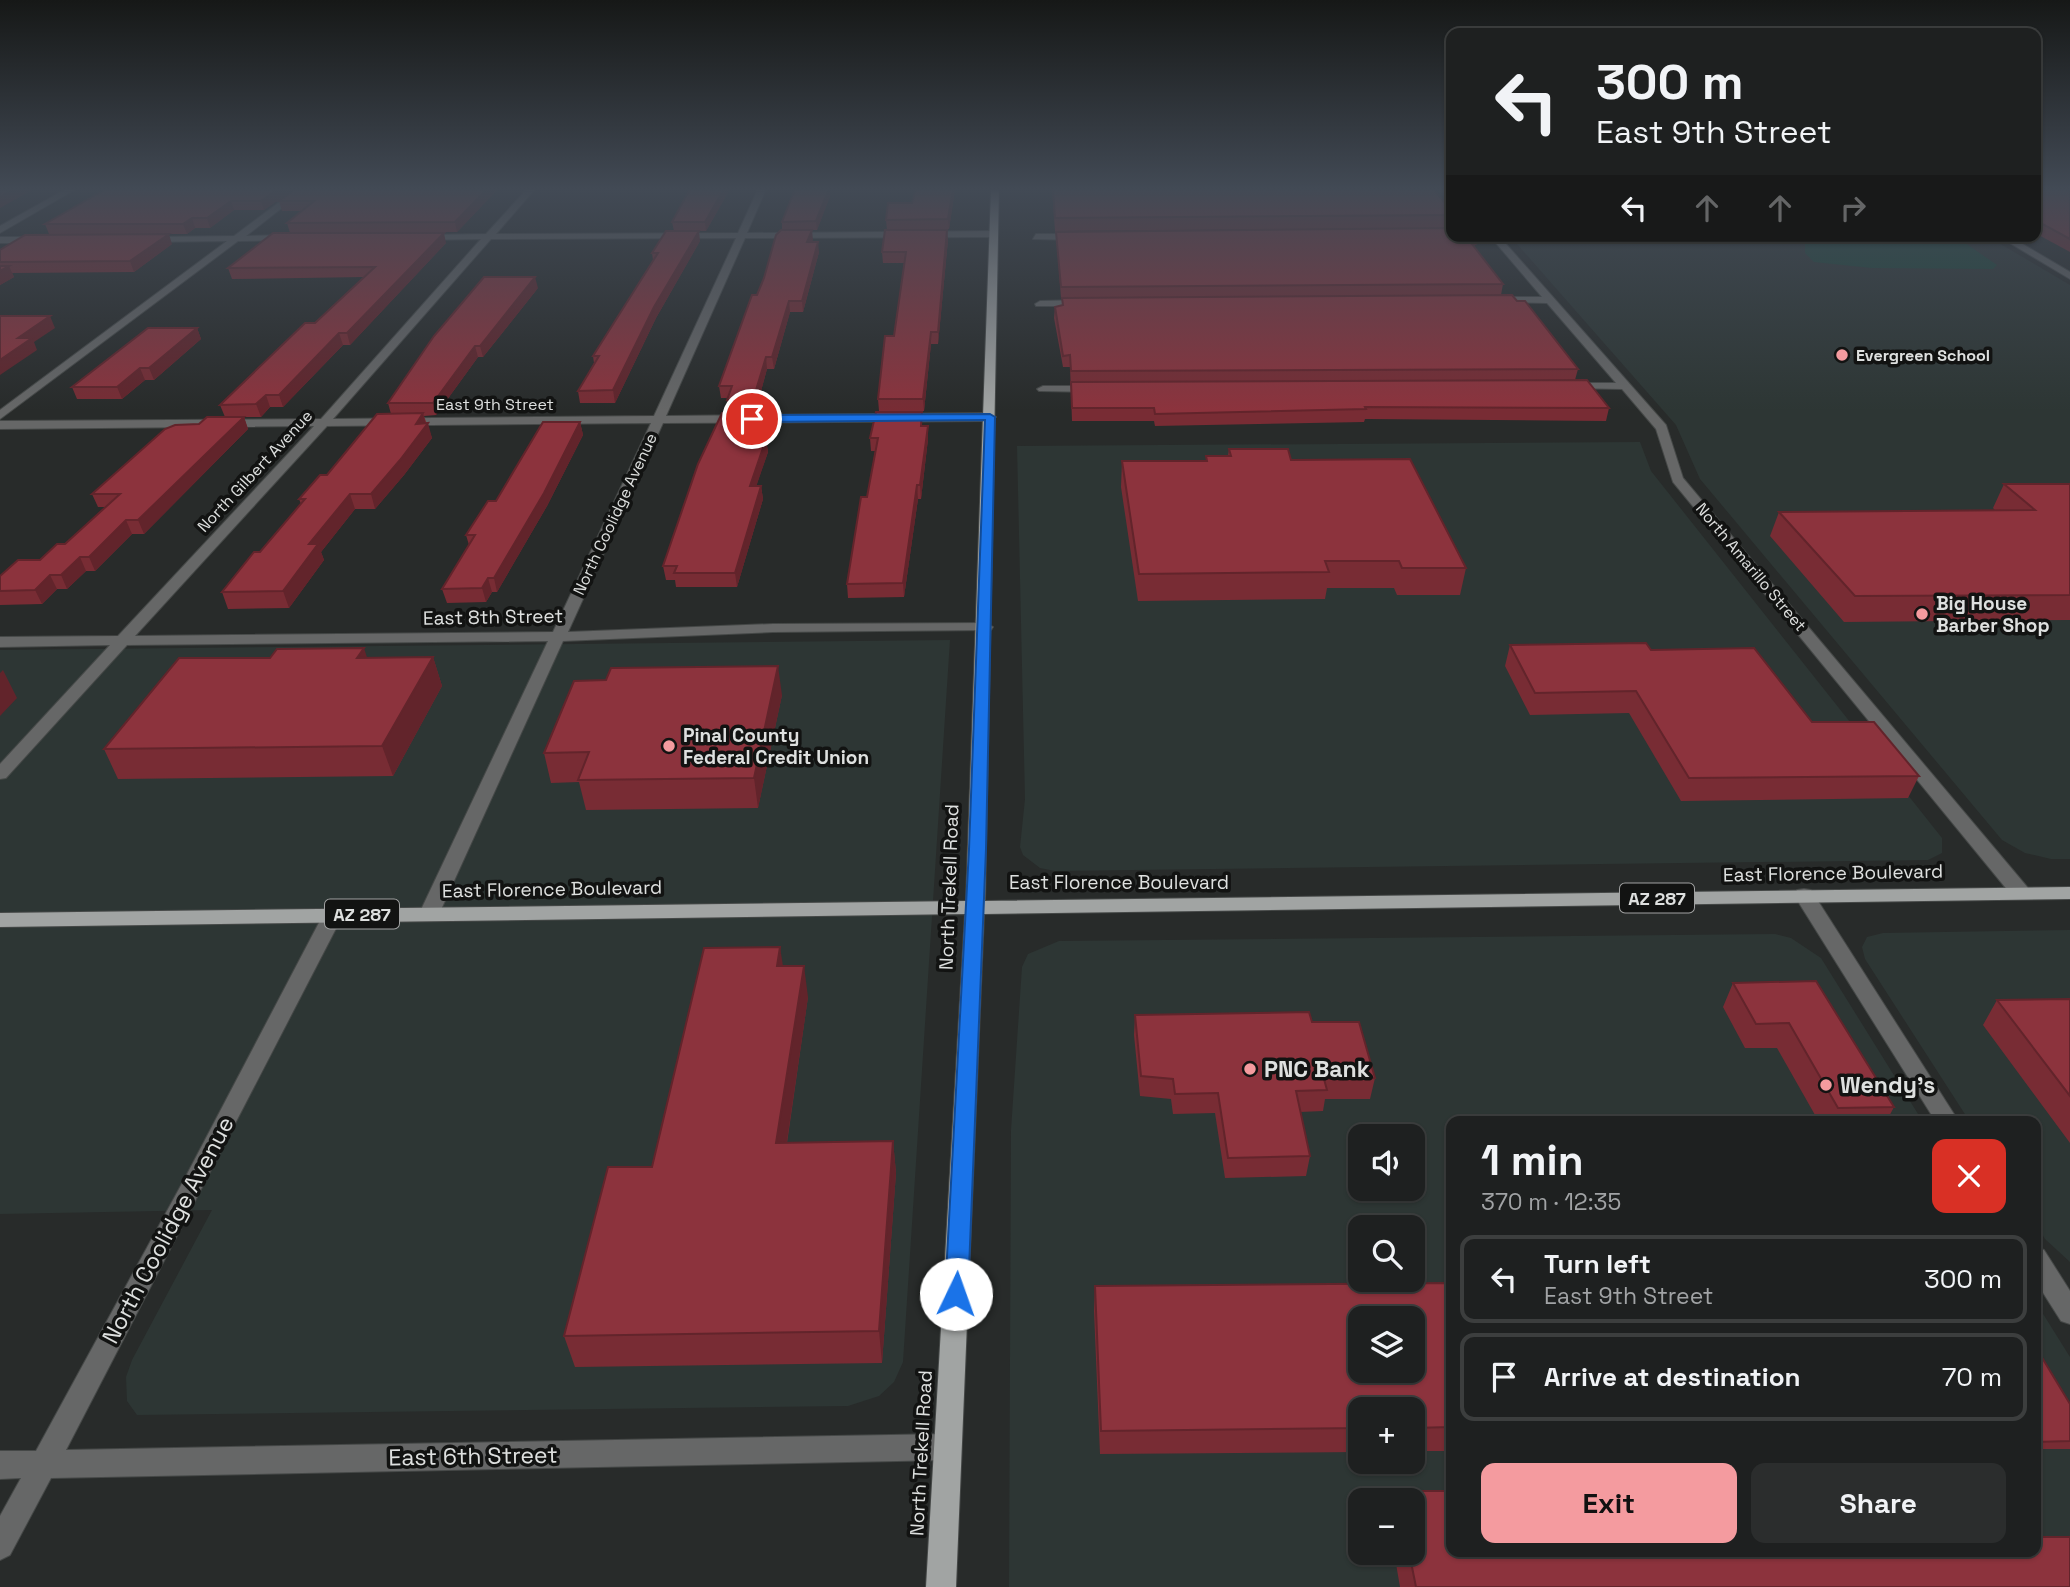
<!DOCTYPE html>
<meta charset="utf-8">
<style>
body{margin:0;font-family:"Space Grotesk",sans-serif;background:#2b2d2d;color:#f1f3f6;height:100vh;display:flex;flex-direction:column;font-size:26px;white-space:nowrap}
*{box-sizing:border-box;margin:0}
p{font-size:23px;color:#a1a3a5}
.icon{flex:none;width:38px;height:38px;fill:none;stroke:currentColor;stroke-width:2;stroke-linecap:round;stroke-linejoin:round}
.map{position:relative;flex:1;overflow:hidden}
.details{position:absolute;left:1446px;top:1116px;width:595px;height:441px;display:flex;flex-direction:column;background:#1e2020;border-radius:14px;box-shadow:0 2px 5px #0004,0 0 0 2px #3c3e3e}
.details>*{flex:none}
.guide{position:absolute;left:1446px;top:28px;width:595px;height:214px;border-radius:14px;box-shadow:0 2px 5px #0004,0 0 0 2px #3c3e3e;background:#1e2020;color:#f1f3f6;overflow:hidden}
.buttons{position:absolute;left:1348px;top:1124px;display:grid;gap:14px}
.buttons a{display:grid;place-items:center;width:77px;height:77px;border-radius:14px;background:#1e2020;box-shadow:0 2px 5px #0004,0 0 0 2px #3c3e3e;font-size:35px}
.pin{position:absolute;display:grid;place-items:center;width:60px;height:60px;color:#fff;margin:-30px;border:4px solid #fff;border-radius:50%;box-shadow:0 2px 7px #0007}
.me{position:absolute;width:77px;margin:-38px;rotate:3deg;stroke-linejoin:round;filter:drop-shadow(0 0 5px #0008)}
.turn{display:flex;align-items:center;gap:24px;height:147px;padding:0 35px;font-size:32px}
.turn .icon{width:91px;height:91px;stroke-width:2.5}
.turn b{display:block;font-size:49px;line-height:60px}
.lanes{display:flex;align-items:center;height:66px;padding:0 35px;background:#0003;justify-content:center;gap:35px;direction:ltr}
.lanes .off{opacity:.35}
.round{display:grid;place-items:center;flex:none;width:74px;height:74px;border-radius:14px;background:#2b2d2d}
.summary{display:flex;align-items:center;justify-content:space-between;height:119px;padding:0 35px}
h1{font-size:42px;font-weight:600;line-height:52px}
.primary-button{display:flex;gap:14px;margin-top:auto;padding:14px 35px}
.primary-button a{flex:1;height:80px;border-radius:14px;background:#f49b9f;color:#111;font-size:28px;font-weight:600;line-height:80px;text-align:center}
.primary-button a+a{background:#2b2d2d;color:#f1f3f6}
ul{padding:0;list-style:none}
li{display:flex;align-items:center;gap:21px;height:88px;margin:0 14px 10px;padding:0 21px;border:4px solid #3c3e3e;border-radius:14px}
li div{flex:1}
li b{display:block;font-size:26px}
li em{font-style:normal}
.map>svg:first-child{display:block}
</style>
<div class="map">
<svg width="2070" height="1587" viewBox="0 0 2070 1587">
<rect width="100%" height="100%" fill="#282b2a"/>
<path fill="#2d3634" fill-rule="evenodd" d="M1510 236H1987L2070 285V859H2051L2025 853 2002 840 1700 479 1676 425Z
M1640 442 1651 471 1942 838V853L1928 860 1055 871 1040 868 1023 855 1020 847 1025 799 1017 446Z
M950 640 903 1362 894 1382 879 1396 848 1406 137 1415 127 1401 126 1377 132 1360 212 1210 0 1214V650Z
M2070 930V1262L2045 1239 2035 1223V1122H1970L1865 959 1862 947 1867 937 1883 933Z
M1775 934 1791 938 1821 958 1923 1122H1451V1552H2035V1301L2070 1357V1587H1009L1011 1130 1022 967 1028 954 1059 941ZM1360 1136H1412V1188H1360ZM1360 1227H1412V1279H1360ZM1360 1318H1412V1370H1360ZM1360 1409H1412V1461H1360ZM1360 1500H1412V1552H1360Z"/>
<path fill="#194638" d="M1805 236H1955L1997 265 1993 269 1871 268 1814 262 1805 253Z"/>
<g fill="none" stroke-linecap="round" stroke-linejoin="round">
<defs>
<path id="minor" d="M66 189H76L0 233V226Z
M297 189H306L246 236 290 235 293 240 238 241 0 419V410L227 241 147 242 144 237 234 236Z
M527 189H535L496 234 738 233 758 189H766L747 233 994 231 998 234 994 237 745 238 666 416 990 413 996 417 990 421 663 423 568 632 773 624 986 623 993 627 991 630 773 632 563 641 439 914 436 919H422L419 914 548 641 127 645 6 778 0 779V764L110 645 0 647V637L118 636 314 426 0 429V421L321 419 481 239 423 240 420 235 486 234ZM736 238 654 416 333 419 491 239ZM651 423 553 632 135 636 327 426Z
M1036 234H1078L1082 237 1078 240 1033 239Z
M1490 236H1499L1666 425 1683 478 2028 888 2031 893 2028 898H2014L1673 482 1656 429 1622 389 1565 388V384L1569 383H1616L1547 303 1490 302 1488 300 1493 297H1542Z
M1998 236H2009L2070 272V279Z
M0 237H38L42 240 38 243H0Z
M1040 301 1083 300 1088 303 1083 306H1036L1035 304Z
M1043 386H1093L1099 389 1093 392 1039 391 1037 389Z
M1804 889 1811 890 1959 1122H1936L1794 895 1797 890Z
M333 908 340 910 343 915 66 1450 947 1434 957 1438 961 1447 957 1456 947 1460 51 1478 10 1555 0 1560V1516L21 1478 0 1479V1451H36L185 1178 323 915 326 910Z
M2035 1247 2044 1250 2070 1291V1324L2061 1321 2035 1280Z"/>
<path id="major" d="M991 189H999L985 901 2070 887V899L984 914 956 1587H926L965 914 0 927V913L966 901Z"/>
</defs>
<use href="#minor" stroke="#454847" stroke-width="2"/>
<use href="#major" stroke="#454847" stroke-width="2"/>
<use href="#minor" fill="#666767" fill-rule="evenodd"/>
<use href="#major" fill="#a1a4a3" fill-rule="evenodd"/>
</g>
<path fill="#782c34" d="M106 189H294L264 210H234L210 228H195L187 234H49L45 224Z
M295 189H498L457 232 290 233 287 223 302 211H282L279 201Z
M690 189H730L706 231H674L672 222Z
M830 189V196L817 230H782V222Z
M955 189 949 229 887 230 886 220 912 203Z
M1052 189H1433L1451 210V228L1055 231Z
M2035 189H2070V252L2035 233Z
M812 230V242L819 252 803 312H790L774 369H767L755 413H734L751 426 754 439H766L768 452 756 486H761L763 499 737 587H676L675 580H666L663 566 728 413 727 400V398H721L719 386 757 295Z
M1056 232 1475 244 1474 247 1503 284 1501 295 1061 298Z
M948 240 938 344H931L924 411H879L878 399 894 336 904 263H883L882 252Z
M700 241 656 318 615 403H580L578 391 594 363 593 356 653 260 652 253Z
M446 243 350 345H343L283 407H270L261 417H244L248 429 144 534H132L95 571H86L67 589H57L42 604 0 605V576L40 560 65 544 105 507H98L92 494 199 424 225 417 220 405 315 323 364 277 232 279 228 268Z
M172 244 134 272 12 273 14 277 0 285V250Z
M538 288 483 357H478L436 415 424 416 432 438 404 475 375 509H355L321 552 324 560 289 608 228 609 222 592 260 552 301 504 299 499 327 475 391 414 388 403Z
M1062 298 1578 369 1575 380 1609 408 1606 421 1365 419 1364 422 1155 426 1154 421H1072L1070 367H1063L1054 318 1055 307 1062 305Z
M197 328 201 339 154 380H145L122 399H77L72 387Z
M580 422 583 435 547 506 497 592H492L486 602 447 603 442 589 469 545 466 535 496 501Z
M922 426 928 439 921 499H918L904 597 848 598 847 584 867 497 875 451H871L870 438Z
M1229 449 1291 460 1466 568 1460 595H1397L1394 588H1327L1325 599 1138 601 1121 487 1122 461H1206V456H1228Z
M2004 484H2070V620L1844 622 1770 536 1779 512 1996 511 1993 508Z
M1510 645 1651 650 1812 722 1919 776 1908 798 1681 801 1629 713 1530 715 1505 666Z
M433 657 442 686 393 776 118 779 104 749 367 658Z
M606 680 782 695 758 808 586 810 579 782 551 783 544 753Z
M783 966 808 997 787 1143 893 1141 896 1173 882 1363 575 1367 564 1336 652 1167Z
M1816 981 1894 1107 1886 1122H1819L1777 1048H1745L1723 1007 1733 983Z
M2070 999V1143L1983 1025 1997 1000Z
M1135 1015 1312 1022 1375 1078 1370 1099H1325L1323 1111 1300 1112 1310 1156 1306 1176 1225 1178 1215 1113 1173 1114 1171 1099 1140 1096 1134 1035Z
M1451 1283V1451H1412V1409H1360V1452L1100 1454 1094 1311 1095 1286Z
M2035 1346 2070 1404V1449H2035Z
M1397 1491H1451V1552H2035V1537H2070V1587H1400L1394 1552H1412V1500H1394Z"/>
<path fill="#62242b" d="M14 189H34L0 208V197Z
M278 189H294L264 210 261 201Z
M487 189H498L457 232 455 222Z
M724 189H730L706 231 705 222Z
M830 189V196L817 230 816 221Z
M953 189H955L949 229 948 219Z
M231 201 234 210 210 228 207 218Z
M192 218 195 228 187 234 183 224Z
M812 230 813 240 808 252 807 242Z
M947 230 948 240 938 344V332Z
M699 231 700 241 656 318 615 403 613 390 654 307Z
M444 233 446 243 350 345 347 333Z
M169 234 172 244 134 272 130 261Z
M818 242 819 252 803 312 802 301Z
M9 266 14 277 0 285V271Z
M535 277 538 288 483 357 480 346Z
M789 301 790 312 774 369 772 357Z
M50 316 55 328 34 342 37 350 0 375V360L18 338Z
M197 328 201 339 154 380 149 368Z
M931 332V344L924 411 923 399Z
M339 333 343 345 283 407 279 395Z
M475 346 478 357 436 415 433 403Z
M766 357 767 369 755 413 753 400Z
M140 368 145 380 122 399 117 387Z
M266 395 270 407 261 417 256 404Z
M423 413 426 425 428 423 432 438 404 475 375 509 371 494Z
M750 413 751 425 747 438 746 426Z
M244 417 248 429 144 534 138 520Z
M580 422 583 435 547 506 497 592 494 578Z
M752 426 754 438 749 452 747 439Z
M928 426V439L921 499 920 485Z
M766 439 768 452 752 499 750 486Z
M917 485 918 499 904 597 903 583Z
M761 486 763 499 737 587 735 573Z
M350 494 355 509 321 552 324 560 289 608 283 591 309 544Z
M126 520 132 534 95 571 89 557Z
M80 557 86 571 67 589 61 575Z
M50 575 57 589 42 604 35 590Z
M488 578 492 592 486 602 482 588Z
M364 648 373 676 357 658Z
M433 657 442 686 393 776 382 746Z
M778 666 782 695 758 808 754 778Z
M3 670 17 698 0 716V673Z
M780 947 785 979 777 966Z
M804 966 808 997 782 1175 776 1143Z
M893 1141 896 1173 882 1363 879 1331Z"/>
<path fill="#8c333d" stroke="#62242b" stroke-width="2" fill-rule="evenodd" d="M0 189H14L0 197Z
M106 189H278L261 201H231L207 218H192L183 224H45Z
M295 189H487L455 222 287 223 314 201H279Z
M690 189H724L705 222H672Z
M795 189H829L816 221 782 222Z
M916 189H953L948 219 886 220 888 203H912Z
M1053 189H1433L1451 210V215L1055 218Z
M2035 189H2070V239L2035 220Z
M1451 228V236H1469L1475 244H1472L1503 284 1061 287 1056 232Z
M781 230H812L807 242H818L802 301H789L772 357H766L753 400H727L732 386H719L752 295H757L764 278 776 235Z
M885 230H947L938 332H931L923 399H878L885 336H894L906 252H882Z
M666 231H699L654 307 613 390 578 391 599 356H593L658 253H652Z
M273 233H444L347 333H339L279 395H266L256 404 220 405 305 323H315L375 267 228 268Z
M169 234 130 261 0 262V250L25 235Z
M0 266H9L0 271Z
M484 277H535L480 346H475L433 403H388L434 336Z
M1512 295 1517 301H1525L1578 369 1071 371 1070 355 1063 356 1055 307 1063 305 1062 298Z
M0 316H50L18 338H32L0 360Z
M148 328H197L149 368H140L117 387H72Z
M1587 380 1609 408 1365 407 1366 409 1155 414 1154 408H1072L1071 382Z
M876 412H922L921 426H928L920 485H917L903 583 847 584 861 497H867L878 438H870Z
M423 413 416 424 428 423 400 460 371 494H350L309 544H318L283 591 222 592 254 552H260L305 499H299L320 475H327L377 414Z
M722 413H750L746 426H752L747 439H766L750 486H761L735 573H674L677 566H663L698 464Z
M207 417H244L138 520H126L89 557H80L61 575H50L35 590 0 591V576L18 560H40L57 544H65L120 494H92L165 429 175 425 199 424Z
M543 422H580L544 493 494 578H488L482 588 442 589 475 535H466L488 501H496Z
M1229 449H1288L1291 460 1410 459 1466 568H1402L1399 561H1325L1329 572 1139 574 1122 461H1207L1206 456H1231Z
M2004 484H2070V595L1855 596 1779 512 2035 510Z
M1646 643 1651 650 1754 648 1812 722H1874L1919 776 1689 778 1636 691 1535 693 1510 645Z
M364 648 357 658 433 657 382 746 104 749 179 658H270L277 649Z
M778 666 754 778 578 780 589 752 544 753 574 681 606 680 611 668Z
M780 947 777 966H804L776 1143 893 1141 879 1331 564 1336 608 1167H652L704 948Z
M1816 981 1894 1107 1838 1108 1789 1023 1756 1024 1733 983Z
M2070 999V1096L1997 1000Z
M1309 1012 1312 1022H1359L1375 1078 1324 1079 1327 1090 1296 1091 1310 1156 1228 1158 1218 1093 1175 1094 1173 1079 1141 1076 1135 1015Z
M1451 1283V1427L1412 1428V1409H1360V1428L1101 1431 1095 1286ZM1360 1318H1412V1370H1360Z
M2035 1346 2070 1404V1441L2035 1442Z
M1397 1491H1451V1552H2035V1537H2070V1587H1416L1409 1552H1412V1500H1398Z"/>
<linearGradient id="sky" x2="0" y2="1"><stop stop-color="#161817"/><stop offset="0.46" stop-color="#424a55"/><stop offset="1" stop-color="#424a55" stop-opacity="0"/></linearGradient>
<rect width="2070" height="411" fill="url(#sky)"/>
<path fill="#1a73e8" stroke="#114b97" stroke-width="2" d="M990 414 995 417 986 849 968 1294 964 1301 956 1304 948 1301 945 1294 969 849 985 420 752 422 747 419 752 415Z"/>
<g fill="#f49b9f" stroke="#121312" stroke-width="2.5">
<circle cx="1842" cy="355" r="7"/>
<circle cx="1922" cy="614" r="7"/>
<circle cx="669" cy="746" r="7"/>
<circle cx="1250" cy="1069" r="7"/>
<circle cx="1826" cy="1085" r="7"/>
</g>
<g text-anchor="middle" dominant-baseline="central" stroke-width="7" stroke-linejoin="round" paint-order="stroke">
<g font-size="16" font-weight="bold" fill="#dee0df" stroke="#121312" text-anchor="start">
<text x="1856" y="355">Evergreen School</text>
</g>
<g font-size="16" fill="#dee0df" stroke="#121312">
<text x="495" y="404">East 9th Street</text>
<text transform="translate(255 471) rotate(-47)">North Gilbert Avenue</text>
<text transform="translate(615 514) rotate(-65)">North Coolidge Avenue</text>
<text transform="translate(1751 567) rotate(50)">North Amarillo Street</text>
</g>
<g fill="#121312" stroke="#a1a2a2" stroke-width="2">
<rect x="1620" y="883.5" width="74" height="29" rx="5"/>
<rect x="325" y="899.5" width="74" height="29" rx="5"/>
</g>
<g font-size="18" font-weight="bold" fill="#dee0df">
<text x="1657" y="898">AZ 287</text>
<text x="362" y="914">AZ 287</text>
</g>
<g font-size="19" font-weight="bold" fill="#dee0df" stroke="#121312" text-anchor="start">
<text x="1936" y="603">Big House<tspan x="1936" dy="22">Barber Shop</tspan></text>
<text x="683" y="735">Pinal County<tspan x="683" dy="22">Federal Credit Union</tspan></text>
</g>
<g font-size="19" fill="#dee0df" stroke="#121312">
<text transform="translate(493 617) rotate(-1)">East 8th Street</text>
<text transform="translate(1833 873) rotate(-1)">East Florence Boulevard</text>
<text x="1119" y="882">East Florence Boulevard</text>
<text transform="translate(949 887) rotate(-88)">North Trekell Road</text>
<text transform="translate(552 889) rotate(-1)">East Florence Boulevard</text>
<text transform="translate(921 1453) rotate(-87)">North Trekell Road</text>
</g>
<g font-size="23" font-weight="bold" fill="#dee0df" stroke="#121312" text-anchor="start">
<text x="1264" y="1069">PNC Bank</text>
<text x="1840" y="1085">Wendy's</text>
</g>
<g font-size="23" fill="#dee0df" stroke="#121312">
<text transform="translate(168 1230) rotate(-62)">North Coolidge Avenue</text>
<text transform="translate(473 1456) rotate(-1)">East 6th Street</text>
</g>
</g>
</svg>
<div class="buttons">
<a><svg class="icon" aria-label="sound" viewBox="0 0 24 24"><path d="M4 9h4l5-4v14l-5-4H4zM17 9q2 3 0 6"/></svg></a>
<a><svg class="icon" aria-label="search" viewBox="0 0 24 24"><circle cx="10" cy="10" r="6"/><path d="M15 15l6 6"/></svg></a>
<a><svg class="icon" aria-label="layers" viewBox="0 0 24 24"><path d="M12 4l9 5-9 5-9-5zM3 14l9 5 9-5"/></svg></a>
<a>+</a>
<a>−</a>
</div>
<div class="pin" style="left:752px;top:419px;background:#d93025"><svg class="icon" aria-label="arrive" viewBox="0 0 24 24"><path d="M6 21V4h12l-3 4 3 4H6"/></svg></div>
<svg class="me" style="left:956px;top:1294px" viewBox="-20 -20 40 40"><circle r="19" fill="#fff"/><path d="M0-13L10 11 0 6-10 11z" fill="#1a73e8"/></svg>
<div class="guide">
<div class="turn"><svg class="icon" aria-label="left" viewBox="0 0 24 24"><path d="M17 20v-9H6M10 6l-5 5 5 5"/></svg><div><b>300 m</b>East 9th Street</div></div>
<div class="lanes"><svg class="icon" aria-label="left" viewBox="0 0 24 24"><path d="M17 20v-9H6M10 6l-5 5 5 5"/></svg><svg class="icon off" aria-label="ahead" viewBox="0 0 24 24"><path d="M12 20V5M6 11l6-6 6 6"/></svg><svg class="icon off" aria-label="ahead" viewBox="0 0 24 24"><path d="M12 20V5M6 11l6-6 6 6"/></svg><svg class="icon off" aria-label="right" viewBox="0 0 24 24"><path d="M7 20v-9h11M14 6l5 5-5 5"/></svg></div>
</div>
<section class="details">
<div class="summary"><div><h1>1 min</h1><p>370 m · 12:35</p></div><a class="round" style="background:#d93025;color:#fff"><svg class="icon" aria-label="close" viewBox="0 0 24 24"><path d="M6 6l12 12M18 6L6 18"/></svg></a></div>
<ul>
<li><svg class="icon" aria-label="left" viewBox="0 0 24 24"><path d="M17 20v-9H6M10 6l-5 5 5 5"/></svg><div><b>Turn left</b><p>East 9th Street</p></div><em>300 m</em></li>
<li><svg class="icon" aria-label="arrive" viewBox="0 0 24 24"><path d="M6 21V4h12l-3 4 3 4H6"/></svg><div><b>Arrive at destination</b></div><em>70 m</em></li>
</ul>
<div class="primary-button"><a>Exit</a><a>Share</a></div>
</section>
</div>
